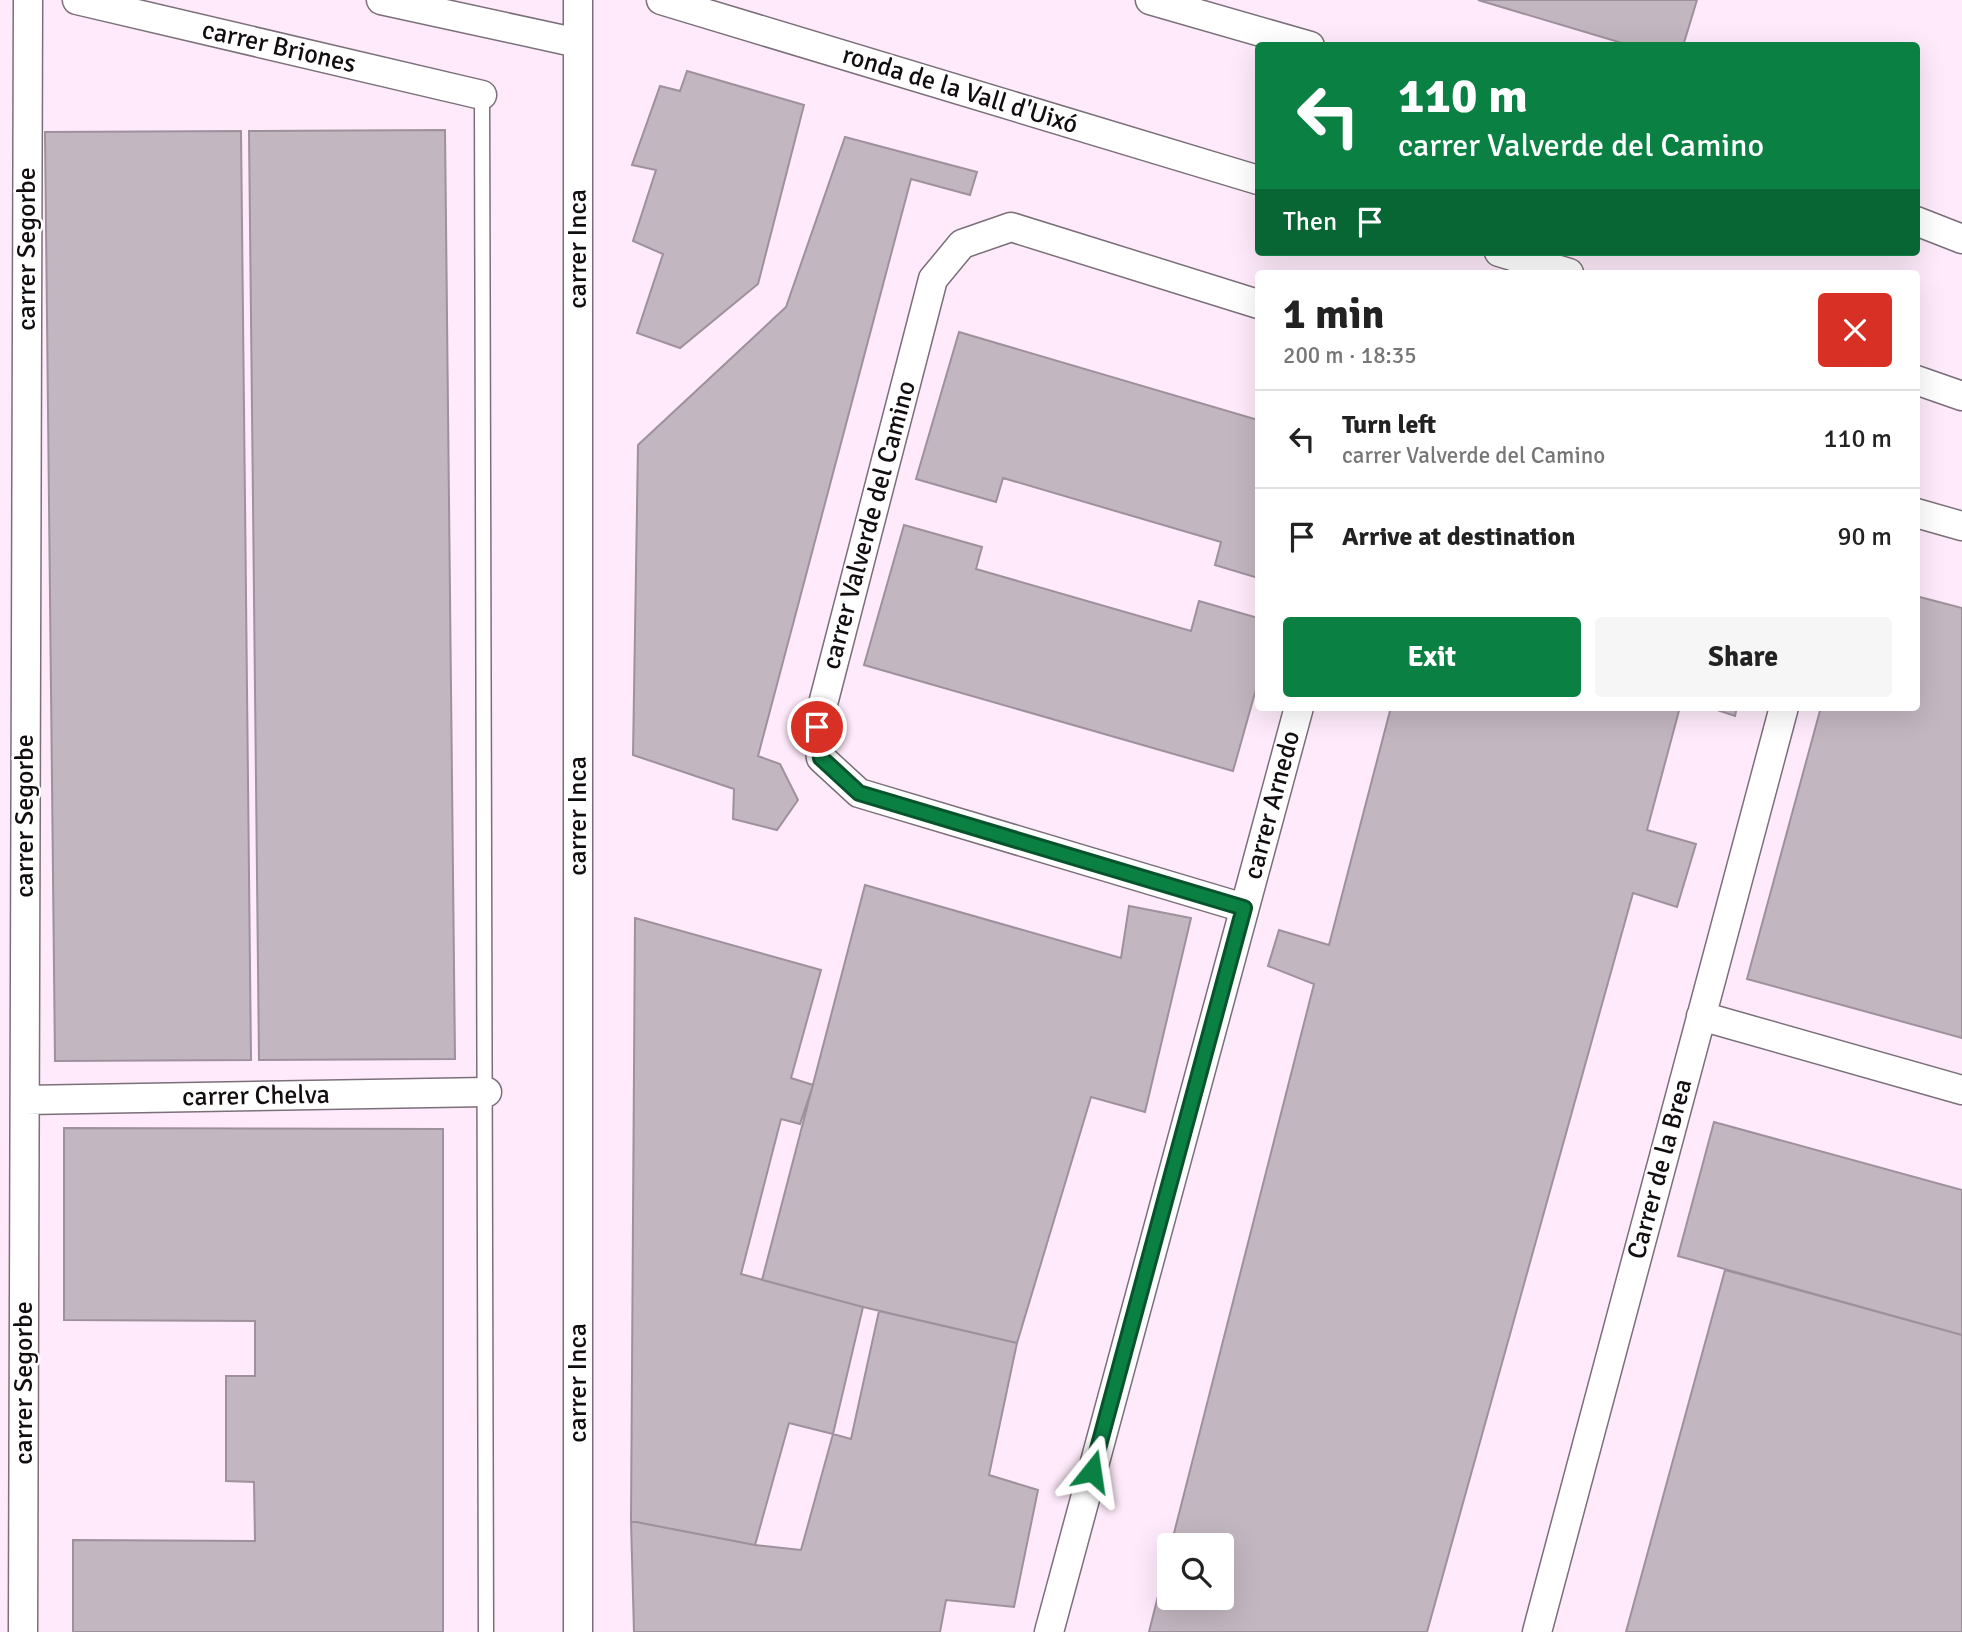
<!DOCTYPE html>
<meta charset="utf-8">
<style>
body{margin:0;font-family:Signika,sans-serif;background:#f6f6f6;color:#222;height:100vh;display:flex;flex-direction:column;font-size:26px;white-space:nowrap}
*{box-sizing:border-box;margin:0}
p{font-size:23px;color:#767676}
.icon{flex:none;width:38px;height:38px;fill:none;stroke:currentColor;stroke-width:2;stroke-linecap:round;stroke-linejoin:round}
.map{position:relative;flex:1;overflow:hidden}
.panel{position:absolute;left:1255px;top:270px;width:665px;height:441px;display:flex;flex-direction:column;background:#fff;border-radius:7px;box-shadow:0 7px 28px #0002}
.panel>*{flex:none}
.hud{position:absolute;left:1255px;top:42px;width:665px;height:214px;border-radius:7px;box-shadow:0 7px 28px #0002;background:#0b8043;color:#fff;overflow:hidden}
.tools{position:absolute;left:1157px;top:1533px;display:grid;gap:14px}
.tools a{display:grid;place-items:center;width:77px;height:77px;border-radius:7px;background:#fff;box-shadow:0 7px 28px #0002;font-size:35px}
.pin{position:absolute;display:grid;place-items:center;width:60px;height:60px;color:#fff;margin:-30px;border:4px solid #fff;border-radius:50%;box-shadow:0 2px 7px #0007}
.me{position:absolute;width:77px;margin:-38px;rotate:15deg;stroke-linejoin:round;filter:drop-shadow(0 0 5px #0008)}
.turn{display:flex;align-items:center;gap:24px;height:147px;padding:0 28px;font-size:32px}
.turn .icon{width:91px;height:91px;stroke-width:2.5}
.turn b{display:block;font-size:49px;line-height:60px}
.then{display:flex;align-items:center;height:66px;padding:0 28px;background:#0003;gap:14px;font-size:26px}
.round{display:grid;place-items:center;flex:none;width:74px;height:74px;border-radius:7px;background:#f6f6f6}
.summary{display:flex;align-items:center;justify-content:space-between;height:119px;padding:0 28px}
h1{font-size:42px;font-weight:800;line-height:52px}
.cta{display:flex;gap:14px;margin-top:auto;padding:14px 28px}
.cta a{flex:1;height:80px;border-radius:7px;background:#0b8043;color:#fff;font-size:28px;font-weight:800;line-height:80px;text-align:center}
.cta a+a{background:#f6f6f6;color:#222}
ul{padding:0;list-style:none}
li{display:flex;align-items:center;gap:21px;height:98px;padding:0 28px;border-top:2px solid #e0e0e0}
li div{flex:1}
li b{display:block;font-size:26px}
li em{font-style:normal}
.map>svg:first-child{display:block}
</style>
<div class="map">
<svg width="1962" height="1632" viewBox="0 0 1962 1632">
<rect width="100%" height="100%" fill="#fef6fd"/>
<path fill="#feeafa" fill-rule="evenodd" d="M0 0H1962V1632H0ZM1258 46H1916V252H1258ZM1258 273H1916V707H1258ZM1169 1545H1222V1598H1169Z"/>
<path fill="#c2b6c0" stroke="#9e919b" stroke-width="2" d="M1478 0H1697L1683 46H1632Z
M687 71 804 105 758 284 680 348 637 333 663 254 633 241 656 170 632 165 660 86 680 91Z
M445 130 455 1059 259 1060 249 131Z
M241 131 251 1060 55 1061 45 132Z
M845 137 977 172 970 195 911 179 758 756 780 764 798 800 777 830 733 819 734 789 633 755 638 445 786 307Z
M959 332 1258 420V578L1215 565 1221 542 1003 478 996 502 916 479Z
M904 525 982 547 976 569 1191 631 1199 601 1258 618V682L1233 771 864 665Z
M1916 596 1962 608V1038L1747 979 1821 707H1916Z
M1391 707H1680L1647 830 1696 844 1677 907 1633 893 1427 1632H1149L1169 1552V1598H1222V1545H1171L1314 984 1268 966 1279 930 1329 945Z
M1708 707H1737L1735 716Z
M865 885 1121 958 1129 906 1191 918 1145 1112 1091 1097 1017 1343 863 1307 762 1280Z
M635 918 821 970 791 1078 813 1085 800 1124 781 1119 741 1274 863 1307 833 1434 789 1423 755 1545 631 1521Z
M1714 1122 1962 1190V1335L1678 1256Z
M64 1128 443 1129V1632H73V1540L255 1541 254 1482 226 1481V1376H255V1321L64 1320Z
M1725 1270 1962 1335V1632H1626Z
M879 1311 1017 1343 989 1475 1038 1490 1014 1607 946 1600 940 1632H634L631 1521 755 1545 801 1550 833 1434 851 1439Z"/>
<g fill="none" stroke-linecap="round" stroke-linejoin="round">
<defs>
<path id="service" d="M482 95 486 1632"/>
<path id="minor" d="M77 0 482 95
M381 0 578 43
M661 0 1258 180
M1150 0 1310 46
M1916 221 1962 239
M1499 252 1569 273
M1916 380 1962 396
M1916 513 1962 526
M1244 908 859 793 821 758 817 727 933 279 962 244 1011 227 1258 304
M1701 1016 1962 1090
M25 1100 487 1092
M23 1632 28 0
M578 1632V0
M1049 1632 1299 707
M1537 1632 1784 707"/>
</defs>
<use href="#service" stroke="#7b6f79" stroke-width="17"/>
<use href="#minor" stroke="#7b6f79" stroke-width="31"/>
<use href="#service" stroke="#fff" stroke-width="14"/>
<use href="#minor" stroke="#fff" stroke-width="28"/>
</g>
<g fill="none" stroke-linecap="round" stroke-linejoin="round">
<defs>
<path id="route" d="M817 727 821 758 859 793 1244 908 1092 1471"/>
</defs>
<use href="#route" stroke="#07532c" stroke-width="18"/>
<use href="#route" stroke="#0b8043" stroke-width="12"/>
</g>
<g text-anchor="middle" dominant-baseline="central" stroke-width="5" stroke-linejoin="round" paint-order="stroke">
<g font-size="26" fill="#110d10" stroke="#fff">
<text transform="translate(279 47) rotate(13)">carrer Briones</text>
<text transform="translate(960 90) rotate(17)">ronda de la Vall d'Uixó</text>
<text transform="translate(27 249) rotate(-90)">carrer Segorbe</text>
<text transform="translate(578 249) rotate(-90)">carrer Inca</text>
<text transform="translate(869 525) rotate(-75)">carrer Valverde del Camino</text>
<text transform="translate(1272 805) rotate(-75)">carrer Arnedo</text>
<text transform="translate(25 816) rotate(-90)">carrer Segorbe</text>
<text transform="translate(578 816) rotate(-90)">carrer Inca</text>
<text transform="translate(256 1096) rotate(-1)">carrer Chelva</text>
<text transform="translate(1660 1169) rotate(-75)">Carrer de la Brea</text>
<text transform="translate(24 1383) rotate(-90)">carrer Segorbe</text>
<text transform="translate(578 1383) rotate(-90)">carrer Inca</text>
</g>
</g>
</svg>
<div class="tools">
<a><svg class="icon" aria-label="search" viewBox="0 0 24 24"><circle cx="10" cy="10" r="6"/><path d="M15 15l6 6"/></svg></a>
</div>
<div class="pin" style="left:817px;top:727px;background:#d93025"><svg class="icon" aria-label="arrive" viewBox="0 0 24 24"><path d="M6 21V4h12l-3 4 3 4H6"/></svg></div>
<svg class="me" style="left:1092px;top:1471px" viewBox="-20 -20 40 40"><path d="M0-17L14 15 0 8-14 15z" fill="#0b8043" stroke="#fff" stroke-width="4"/></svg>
<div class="hud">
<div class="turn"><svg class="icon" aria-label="left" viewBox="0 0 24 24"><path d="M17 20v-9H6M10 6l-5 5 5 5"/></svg><div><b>110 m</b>carrer Valverde del Camino</div></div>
<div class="then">Then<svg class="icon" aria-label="arrive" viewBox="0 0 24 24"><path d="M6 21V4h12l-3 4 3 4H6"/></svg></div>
</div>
<section class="panel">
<div class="summary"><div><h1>1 min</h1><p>200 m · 18:35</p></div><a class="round" style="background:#d93025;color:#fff"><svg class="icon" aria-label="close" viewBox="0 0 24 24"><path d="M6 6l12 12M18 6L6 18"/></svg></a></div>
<ul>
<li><svg class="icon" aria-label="left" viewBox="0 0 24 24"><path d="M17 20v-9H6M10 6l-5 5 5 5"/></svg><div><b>Turn left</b><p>carrer Valverde del Camino</p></div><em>110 m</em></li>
<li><svg class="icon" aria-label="arrive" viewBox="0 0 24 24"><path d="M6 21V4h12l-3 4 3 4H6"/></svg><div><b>Arrive at destination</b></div><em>90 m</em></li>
</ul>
<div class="cta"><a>Exit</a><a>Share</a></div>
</section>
</div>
